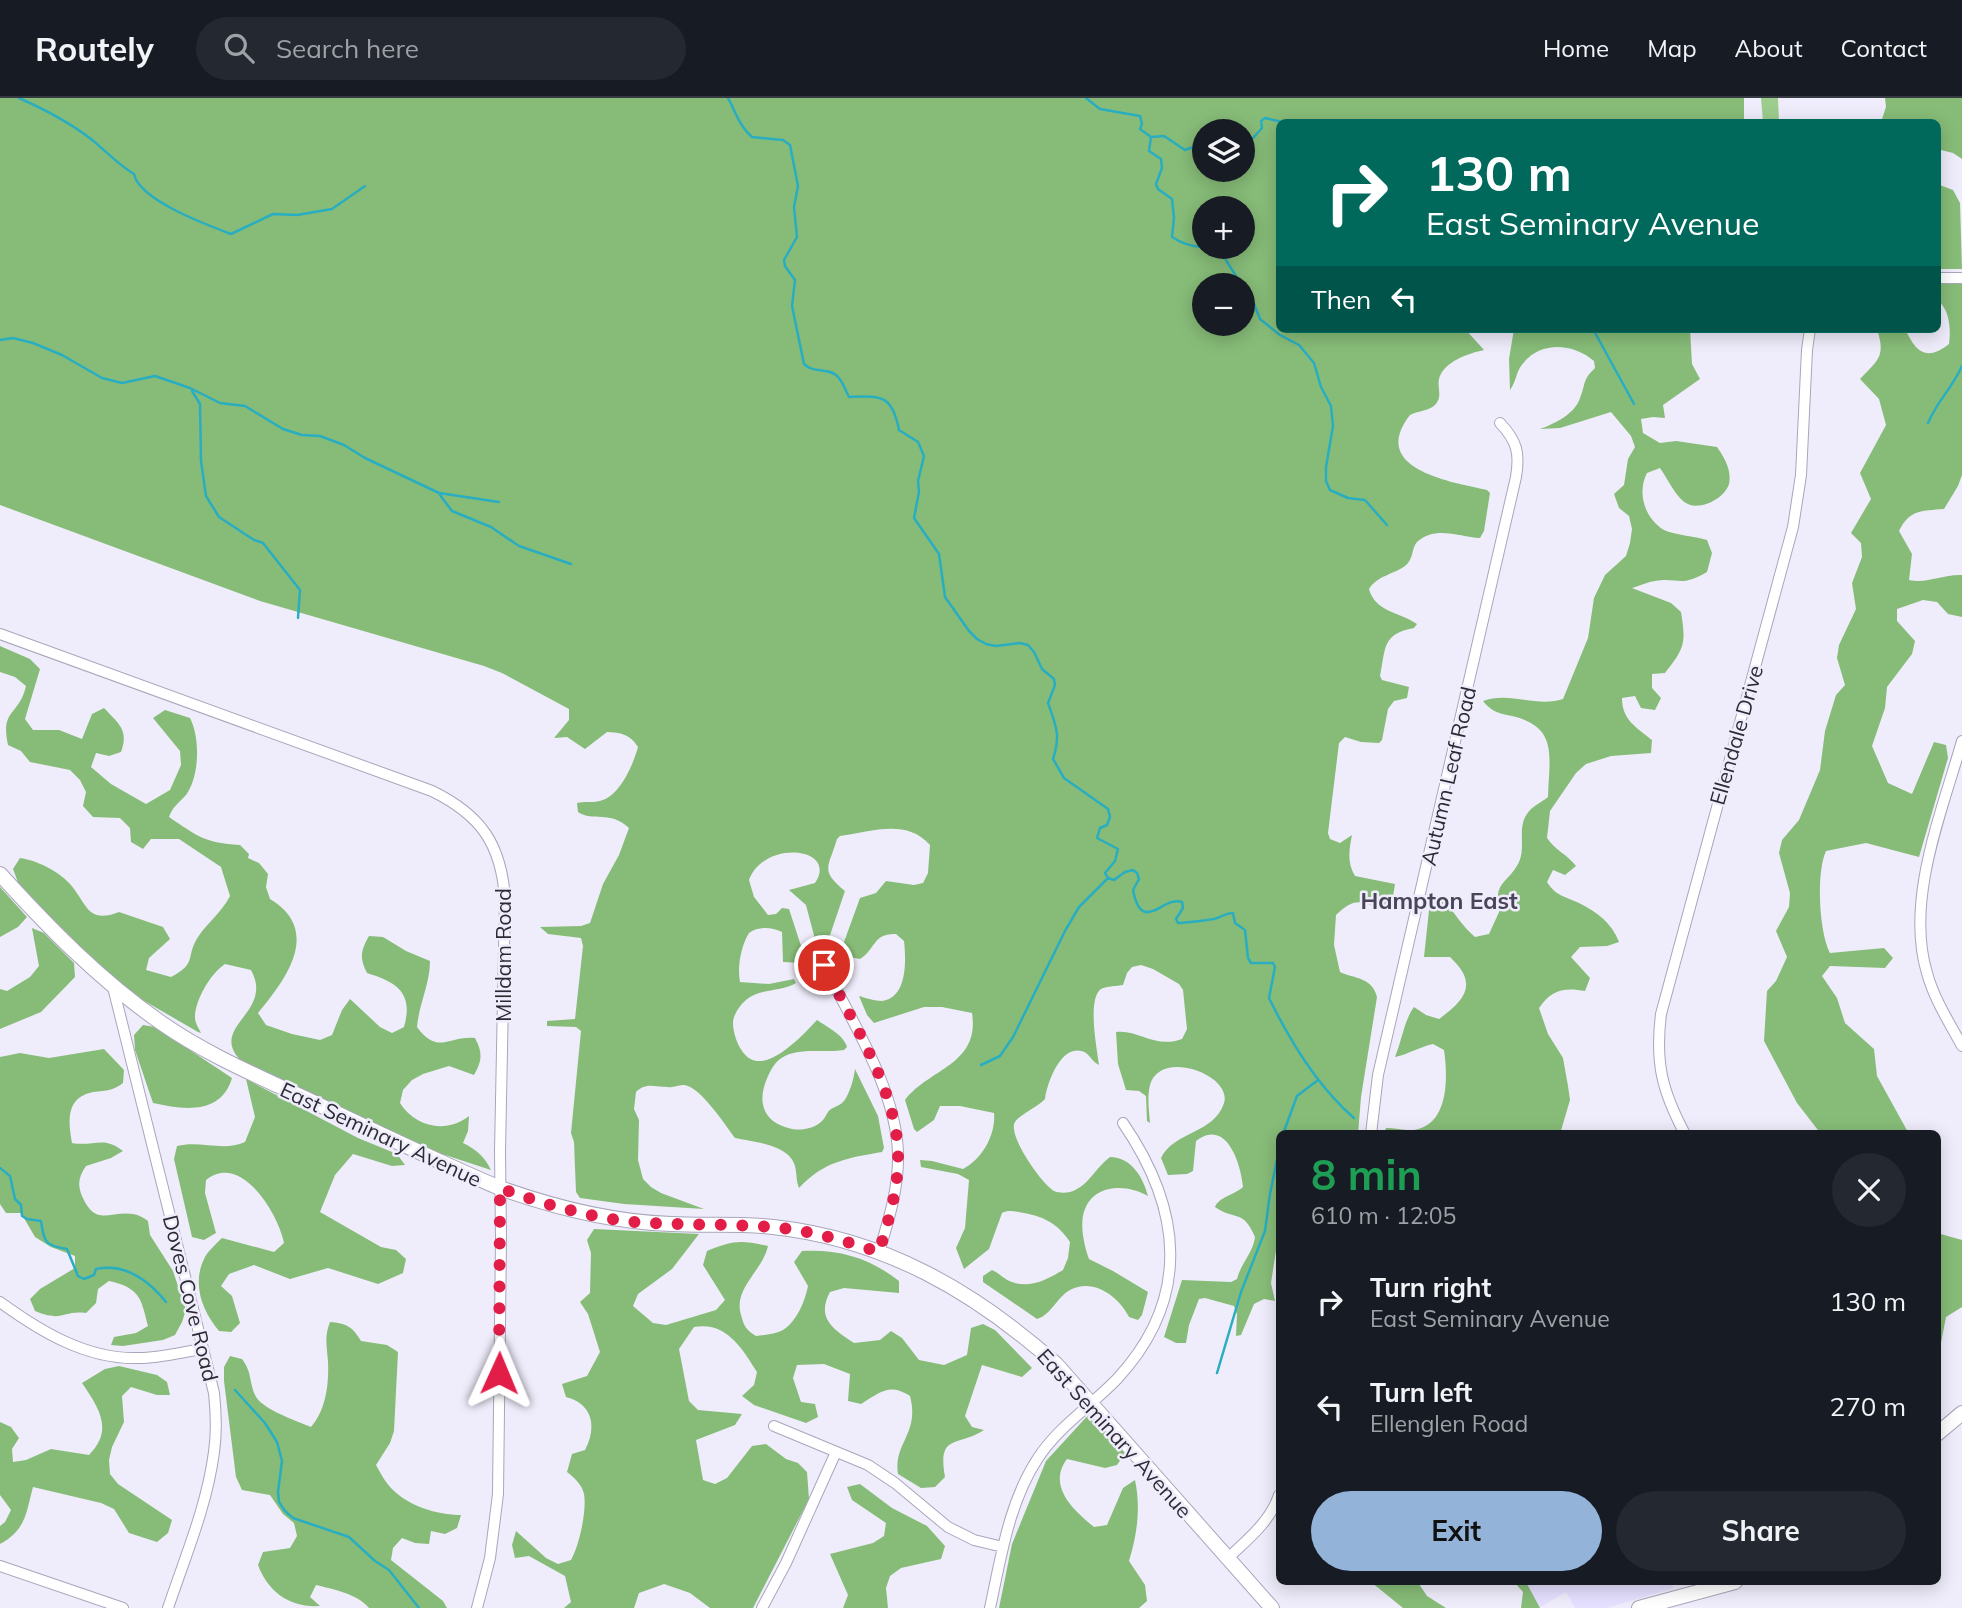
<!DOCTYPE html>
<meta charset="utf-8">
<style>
body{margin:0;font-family:Mulish,sans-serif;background:#242831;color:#f1f3f6;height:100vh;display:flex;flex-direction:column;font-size:26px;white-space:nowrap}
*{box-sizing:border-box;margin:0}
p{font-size:23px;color:#9ea1a6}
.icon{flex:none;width:38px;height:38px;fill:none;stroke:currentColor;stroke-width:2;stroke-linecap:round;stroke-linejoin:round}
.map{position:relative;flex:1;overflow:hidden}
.panel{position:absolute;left:1276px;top:1032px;width:665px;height:455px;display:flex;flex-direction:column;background:#171b24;border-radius:10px;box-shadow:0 4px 18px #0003}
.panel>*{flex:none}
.hud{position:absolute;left:1276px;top:21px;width:665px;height:214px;border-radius:10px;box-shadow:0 4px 18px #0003;background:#00695c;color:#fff;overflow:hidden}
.controls{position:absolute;left:1192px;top:21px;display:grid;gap:14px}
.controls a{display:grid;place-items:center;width:63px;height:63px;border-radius:50%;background:#171b24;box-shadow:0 4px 18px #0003;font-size:35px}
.pin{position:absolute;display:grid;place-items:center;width:60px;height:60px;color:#fff;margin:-30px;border:4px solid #fff;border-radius:50%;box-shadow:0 2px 7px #0007}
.me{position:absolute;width:77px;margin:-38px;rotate:1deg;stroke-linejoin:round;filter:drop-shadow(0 0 5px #0008)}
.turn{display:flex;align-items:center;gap:24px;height:147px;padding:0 35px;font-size:32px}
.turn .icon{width:91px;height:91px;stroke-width:2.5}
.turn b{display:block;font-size:49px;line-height:60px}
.then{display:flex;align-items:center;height:66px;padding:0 35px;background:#0003;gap:14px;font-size:26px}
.round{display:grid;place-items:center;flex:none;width:74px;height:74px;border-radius:37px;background:#242831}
.summary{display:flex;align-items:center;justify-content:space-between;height:119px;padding:0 35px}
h1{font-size:42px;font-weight:700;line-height:52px;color:#1e9e55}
.button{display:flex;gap:14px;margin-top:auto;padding:14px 35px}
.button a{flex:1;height:80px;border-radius:42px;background:#93b3d9;color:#111;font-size:28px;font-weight:700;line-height:80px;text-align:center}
.button a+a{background:#242831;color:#f1f3f6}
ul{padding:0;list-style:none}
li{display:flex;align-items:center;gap:21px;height:105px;padding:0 35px}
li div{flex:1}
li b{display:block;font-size:26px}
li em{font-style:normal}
header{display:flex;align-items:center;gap:42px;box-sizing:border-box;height:98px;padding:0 35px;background:#171b24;border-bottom:2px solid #363941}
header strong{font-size:33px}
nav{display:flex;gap:38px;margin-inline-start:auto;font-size:24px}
.search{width:490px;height:63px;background:#242831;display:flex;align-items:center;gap:18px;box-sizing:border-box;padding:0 24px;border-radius:38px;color:#9ea1a6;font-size:26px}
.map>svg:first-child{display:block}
</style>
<header>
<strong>Routely</strong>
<div class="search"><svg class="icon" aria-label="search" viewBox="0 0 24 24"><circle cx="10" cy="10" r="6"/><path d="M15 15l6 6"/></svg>Search here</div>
<nav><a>Home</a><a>Map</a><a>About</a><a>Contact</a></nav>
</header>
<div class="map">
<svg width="1962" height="1510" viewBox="0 0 1962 1510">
<rect width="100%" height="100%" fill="#efedfb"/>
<path fill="#e5e0ff" d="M1526 1484H1671L1674 1490 1607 1510H1575L1566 1494 1539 1510Z"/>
<path fill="#9ccd8d" d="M1761 0H1778L1779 24H1763Z"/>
<path fill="#87bc78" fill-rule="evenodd" d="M0 0H1744V24H1279V231H1465L1484 252C1469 255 1443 264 1439 281 1437 290 1443 299 1435 307 1429 313 1417 313 1410 317 1368 371 1451 384 1487 392L1490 395 1484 433 1480 440C1460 439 1435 427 1417 444 1411 451 1414 461 1405 468 1394 476 1377 478 1369 491 1375 514 1400 514 1417 526L1414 530C1382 536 1386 549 1380 578L1382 582 1409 589 1407 600 1394 603 1388 611 1382 642 1379 645 1361 644 1345 639 1339 645 1328 735 1330 741 1340 745 1352 737C1349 752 1347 765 1355 778L1395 786 1391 811C1365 810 1360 793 1336 817L1334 847 1340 874C1355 881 1372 879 1377 899L1361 999 1358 1036H1279V1133L1271 1185 1275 1203 1264 1201 1254 1206 1241 1237 1236 1238 1237 1216 1234 1208 1205 1200 1199 1201 1189 1227 1186 1245H1176L1164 1239 1182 1182 1231 1184 1237 1181C1241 1165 1253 1155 1255 1139 1243 1110 1234 1123 1215 1109 1219 1099 1234 1097 1243 1089 1241 1067 1227 1019 1196 1043L1193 1073 1187 1076 1168 1077 1161 1060C1174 1033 1214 1036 1224 1005 1233 977 1160 950 1150 987 1147 999 1149 1013 1150 1025L1147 1023 1146 998 1139 993 1126 992 1118 966 1116 934C1138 931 1155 951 1182 941L1187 931 1183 892 1179 886 1153 871 1141 867 1132 869 1127 875 1123 887C1117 888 1107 888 1101 891 1087 901 1097 951 1099 967 1093 964 1091 959 1086 955 1062 942 1047 985 1045 1001 1038 1009 1019 1017 1015 1024 1007 1037 1042 1086 1054 1093 1058 1095 1065 1095 1070 1094 1088 1089 1095 1070 1110 1059 1131 1059 1143 1079 1148 1098 1128 1086 1095 1085 1085 1111 1079 1125 1084 1147 1089 1161L1113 1173 1148 1194 1142 1217 1138 1222 1129 1219C1120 1200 1094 1179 1070 1192 1057 1199 1051 1217 1037 1221L983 1184V1178L992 1172C999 1175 1005 1182 1012 1184 1030 1191 1048 1181 1063 1172L1068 1160 1070 1144C1058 1126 1045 1119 1024 1115 1016 1114 1009 1111 1002 1115L989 1151 964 1171 956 1150 965 1130 969 1082 958 1076 921 1069 920 1062 932 1063 963 1071C982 1061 996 1037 994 1015L960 1008H940L934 1022 917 1034 914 1031 905 1002C930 970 980 967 972 915L942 909H924L874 925 867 917 859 898C866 900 875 903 882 903 908 900 906 861 904 843L896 836C873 835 876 851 860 861L850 859 844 844 860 800 876 795 886 783 914 787 923 785 928 775 930 747C906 720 871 734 840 738L837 741C828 771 820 772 845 793L827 846 816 845 806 807 789 792 815 785C839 749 764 741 749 782L754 799 768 817 776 816 782 810 789 811 804 857 803 865 783 864 782 834C771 829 759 828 749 835 741 848 737 869 740 884L769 886 794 881 796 885C782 894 760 890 746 902 740 907 733 917 733 925 733 938 742 962 757 963 777 965 804 936 817 922 827 929 844 937 847 949L844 952C825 955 802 950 785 958 776 962 772 970 768 978 756 1004 763 1025 792 1031 802 1033 815 1030 822 1023 825 1020 826 1017 828 1014 832 1009 837 1009 842 1005 849 999 854 980 855 971L878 1018 884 1050 882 1054C848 1060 824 1063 799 1090 796 1083 797 1076 795 1068 789 1046 753 1044 735 1040 725 1027 701 989 684 987 679 987 673 990 668 989 655 989 646 984 636 994L634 1011 639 1022 638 1062 643 1081 651 1089 661 1095 704 1111 624 1106 580 1100 576 1094 574 1044 571 1035 581 933 576 929 547 928V923L575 921 583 848 581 840 548 836 540 829 581 828 590 825 603 786 619 757 629 730C610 712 593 724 578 714L577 705C584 703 592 705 600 703 620 698 633 667 638 649 631 637 620 634 607 634L585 651 567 639 554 640 569 622V611L502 575 484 568 260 503 0 407ZM1204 33H1242V72H1204ZM1204 110H1242V149H1204ZM1204 187H1242V226H1204Z
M1885 0H1962V61L1953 55 1937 51V24H1881L1886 9Z
M1937 86 1953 92 1960 105 1962 171H1937Z
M1937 185 1962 186V377L1958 388 1944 411C1922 413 1910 411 1899 433L1912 456 1909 482C1927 486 1943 476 1962 477V519L1948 516 1937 504 1923 502 1897 511V523L1915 543 1912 556 1887 589 1885 610 1872 648 1888 685 1912 696 1934 644 1946 647 1948 660 1919 759 1866 745 1826 753C1816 775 1819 834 1830 855L1884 850 1893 860 1885 870 1830 868 1822 878 1837 900 1845 925 1874 951 1877 978 1909 1036H1821L1797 1005 1764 943 1767 893 1776 883 1787 859 1776 833 1789 809 1790 795 1779 755 1782 742 1799 722 1820 672 1825 633 1836 597 1845 587 1837 560 1839 547 1856 511 1852 485 1862 459 1861 445 1851 435 1871 401 1860 375 1886 327 1879 301 1860 281C1878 262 1886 259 1877 231H1905C1916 254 1926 264 1949 246 1951 232 1950 211 1937 202Z
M1514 231H1690L1692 266 1700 281 1663 307 1665 320 1653 319 1641 321 1643 335 1660 345 1676 343 1717 349C1724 359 1732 372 1729 386 1724 402 1696 415 1683 403 1674 395 1667 380 1660 370L1647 375C1637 394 1644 420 1664 432 1674 437 1695 438 1707 442L1712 455 1707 474C1680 490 1679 479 1655 483 1647 484 1639 488 1632 490L1671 505 1681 514C1686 545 1685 550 1665 575L1652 576V590L1661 600 1655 612 1641 610 1635 598 1622 600C1622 622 1636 629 1652 642L1651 655 1611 658 1586 666 1576 675 1550 713 1547 740C1556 753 1567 756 1576 768L1565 777 1553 772 1547 784C1556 798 1564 798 1579 805 1597 814 1612 825 1619 844L1607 848 1580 849 1571 859 1590 880 1585 893C1564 889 1551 892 1539 910L1548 936 1563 960 1568 988 1570 1002 1560 1036H1384L1386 1030C1395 1030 1406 1033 1414 1032 1449 1027 1448 979 1444 952L1433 946C1419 949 1409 956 1395 959 1402 942 1404 923 1414 909L1426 917 1439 921C1465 902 1479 886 1450 859H1424L1430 803H1444C1456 816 1461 827 1475 839L1489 836 1500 812C1492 784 1509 785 1519 764 1526 749 1517 730 1527 716 1531 709 1542 704 1548 699 1549 659 1559 629 1512 618 1498 615 1492 614 1483 603 1509 593 1537 610 1563 601L1588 540 1594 500 1605 477 1626 458 1630 445 1632 431 1629 418 1619 410 1614 396 1624 387 1628 361 1635 349 1631 338 1611 314 1560 330 1540 331C1554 326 1575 316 1580 300 1586 286 1582 282 1595 270L1594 263C1573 245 1539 242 1521 268 1516 275 1516 284 1510 292L1509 261Z
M0 548 30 561 40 571 25 621 33 632H59L82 641 92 616 104 610C119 626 129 632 121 654L109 658 96 655 91 669 111 686 146 706 170 692 181 667 180 653 153 620 165 612 190 620C200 639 200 678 186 697 179 705 173 708 169 719 197 738 205 745 240 747L249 756 248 760 259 765 268 776 266 789 270 801C323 833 285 882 258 915L266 927 292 936 320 942 332 937 342 912 350 901 380 929 392 935 404 929C414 894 396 884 367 875 359 860 361 852 369 838L383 839 406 853 430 863C430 886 419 906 417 929 438 958 449 937 475 940 483 955 482 963 474 977L449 968 423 976 412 982 403 992 400 1005C415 1029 446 1036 469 1018L468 1033 463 1045C477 1052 484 1058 491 1072L439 1055 242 964C206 928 275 916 251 872L225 866C211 875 195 902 195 919 195 925 198 929 201 935L198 934 141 901 69 843 22 795 13 771 20 760C36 762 58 773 69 785 87 804 86 827 119 814L163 829 170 841 149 860 146 872 171 879C198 865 185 859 198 839 208 824 222 814 230 798L221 769 179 741H151L143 751 131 744 130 730 120 720 93 719 83 708 86 694 80 682 70 672 30 664 21 653 8 647C0 611 19 618 26 588L15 579 0 574Z
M0 789 27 819 18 829 0 839Z
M32 830 44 835 74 865 75 879 41 914 0 931V891L7 893 30 879 39 868Z
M143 927 155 929 232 980C221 1017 184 1012 153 1005L135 952 134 937Z
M104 951 124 972 123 985C108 996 101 991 86 996 65 1004 69 1028 72 1045 94 1049 103 1037 123 1053L111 1060 86 1068C79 1078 77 1086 82 1098 96 1130 110 1112 133 1116 139 1117 144 1120 148 1123L150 1137 173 1173 186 1212 182 1224 175 1237 163 1242 123 1248 111 1247 114 1239 136 1235 148 1228C141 1200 140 1190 109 1183L98 1191 96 1205 86 1215C62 1212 63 1225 35 1213L30 1201 40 1191 75 1170V1158L51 1149 35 1139 21 1115H6L0 1106V959L20 955 49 960Z
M246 981 358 1040 397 1056 405 1067 392 1068 353 1056 335 1077 320 1114 381 1149 396 1152 406 1161 403 1175 378 1186 328 1170 290 1181 254 1167 229 1176 221 1188 232 1198 240 1225 231 1234 219 1233C202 1213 192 1186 204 1161 207 1154 216 1146 222 1140L274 1154 284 1145C278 1115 241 1054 206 1082L205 1095 216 1135 204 1142 192 1139 174 1061 177 1048C200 1042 223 1054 245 1044L255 1019Z
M594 1131 699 1136 672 1171 638 1196 633 1208 653 1225 666 1227 716 1212 725 1202 703 1167 707 1153C733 1142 741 1142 768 1148 762 1174 733 1190 741 1217 744 1228 746 1232 756 1238 764 1237 776 1236 783 1232 797 1223 805 1203 808 1188L794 1164 802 1153C839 1151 870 1160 899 1183V1195L844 1190 830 1194C816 1220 833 1231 854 1245L880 1242 891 1233 902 1240 919 1262 944 1267 967 1257 971 1230 983 1226 995 1232 1032 1270 1022 1279 982 1267 965 1318 972 1329 984 1332C958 1349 937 1335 945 1379L935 1389 921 1390 898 1376C893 1345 920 1336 910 1298 889 1285 881 1294 861 1306L848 1303 850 1276 824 1266 797 1267 793 1280 801 1304 815 1306 818 1319 806 1325 754 1307 742 1298 754 1287 757 1274C742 1250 726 1223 694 1229L679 1251 689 1303 698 1312 742 1316 735 1327 696 1342 703 1382 715 1386 727 1380 752 1348 766 1346 786 1361 798 1365 807 1374 809 1401 753 1510H710L690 1495 664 1486 639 1495 634 1510H564L571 1504 565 1478 529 1458 515 1460 512 1447 516 1433 546 1460 558 1466 571 1462C579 1448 587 1413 584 1396 582 1387 575 1380 567 1374L572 1356 585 1352C597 1329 593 1306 566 1299L562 1286 587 1278 600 1254 588 1216 580 1204 590 1195 591 1155 587 1142Z
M1937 1135 1962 1142V1209L1946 1219 1941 1245H1937Z
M330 1224C346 1225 353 1229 361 1243L387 1247 398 1254 394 1333 390 1345 376 1367C380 1374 385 1384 391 1390 408 1408 437 1417 461 1417L457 1430 445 1436 431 1433 429 1446 415 1445 402 1440 393 1450 391 1462 443 1503 447 1510H369C358 1496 332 1491 316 1487L310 1499 320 1508C290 1510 268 1494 258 1467L263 1454 290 1450 297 1438 294 1425 283 1416 270 1397 242 1392 236 1379 224 1283V1269L230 1258 242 1261C252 1274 249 1283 255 1297 261 1311 297 1323 311 1329 326 1312 329 1286 328 1264 327 1248 324 1239 330 1224Z
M119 1268 157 1277 167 1284 170 1297H157L131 1289 122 1298 124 1324 112 1349 109 1362 110 1376 118 1386 172 1422 168 1435 157 1444 129 1435 114 1411 101 1405 33 1389C26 1415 26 1432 0 1446V1428L5 1424 11 1412 0 1397V1324L11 1329 19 1340 12 1351 13 1364 26 1362 51 1351 89 1357C114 1332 99 1310 82 1285L105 1271Z
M1091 1314 1125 1341V1355L1117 1367 1105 1370 1067 1361C1047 1388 1073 1412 1094 1429L1107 1427 1123 1390 1135 1382C1141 1410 1137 1437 1129 1463L1145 1487 1147 1503 1139 1510H999L1012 1446 1046 1363Z
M860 1386 892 1410 927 1428 945 1448 941 1461 901 1470 890 1478 886 1490 888 1510H843L848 1497 830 1456 873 1445 884 1438 886 1425 852 1402 847 1389Z
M1371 1484H1420L1419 1486 1427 1498 1446 1510H1403Z
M1514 1484H1526L1540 1510H1521L1523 1494Z"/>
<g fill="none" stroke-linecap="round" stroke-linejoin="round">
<path stroke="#29aec1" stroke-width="2.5" d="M19 0C44 11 69 24 91 41 106 53 117 66 134 76 139 102 207 127 231 136L273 116 297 117 332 111 365 88
M728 0C735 13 740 29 752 39L783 42 790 47 798 88 794 109 797 139 784 162 785 168 795 182 792 208 804 266C814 276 828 269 837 278 843 283 845 292 849 299 881 298 892 296 899 332L918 344 924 358 918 383 919 394 914 420 939 456 945 499 969 533 977 541 986 546 996 548 1020 545 1028 547 1034 554 1042 571 1054 581 1055 587 1048 605C1056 628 1061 637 1053 661L1064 680 1108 711 1110 719 1107 727 1100 730 1097 740 1118 751 1115 763 1105 775 1108 780 1114 782 1125 774 1133 772 1137 775 1139 781 1133 792C1142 838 1163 797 1182 804L1183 810 1176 821 1178 825C1181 825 1214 822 1217 820 1224 818 1226 815 1233 815L1235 825 1245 832 1248 860 1251 865H1273L1275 869 1269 900C1290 943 1318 989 1354 1020
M1086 0 1100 11 1140 18 1142 26 1140 31 1151 39 1149 53 1161 61 1162 70 1156 86 1158 91 1172 101 1174 120 1172 139C1181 145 1189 148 1201 149L1204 147
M1368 24 1372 22 1374 24
M1151 39 1164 38 1185 52 1196 48 1204 49
M1242 40H1253L1262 30 1261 23 1265 20 1282 24
M1223 149C1222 163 1236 173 1240 187
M1242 194 1252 201 1260 221 1280 237 1299 247 1314 265 1321 289 1331 308 1333 328 1326 369V383L1330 392 1348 400 1365 402 1387 427
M1593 231 1634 306
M0 242 13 240 33 245 62 257 102 280 122 285 155 278 190 290 220 305 245 308 283 331 302 337 320 338 344 347 365 360 439 395 499 404
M192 293 200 306 201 363 206 398 219 419 254 442 263 445 300 492 298 520
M1928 325C1937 303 1953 289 1962 268
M440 397 452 413 491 429 519 448 571 466
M981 967 1000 958 1013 939 1065 833 1079 809 1108 780
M1283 1036 1297 998 1318 982
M0 1070 10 1078 15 1101 21 1107 22 1118 27 1121 41 1123C44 1144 45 1148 67 1151L78 1178 84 1181 94 1177 96 1171C125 1165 149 1183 166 1204
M1217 1275 1241 1194 1265 1133 1270 1096 1279 1052
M235 1292 265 1325 277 1344 282 1363 278 1394 279 1404 285 1413 293 1420 349 1439 375 1463 389 1472 419 1510"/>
<defs>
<path id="minor" d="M1937 180H1962
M0 536 432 693C481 717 501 746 505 800L500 1053 501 1141 498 1396 490 1460 477 1510
M1962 643C1942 714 1905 802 1927 875 1934 901 1949 924 1962 948
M824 867C852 924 896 991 898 1055 899 1089 889 1121 879 1154
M113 889 214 1295C216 1314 217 1334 214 1354 207 1408 185 1459 168 1510
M1371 1036 1378 977 1516 379C1520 355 1517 343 1500 325
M1685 1036C1662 993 1655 965 1661 916L1793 429 1801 377 1807 252 1810 231
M0 1204C40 1233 87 1262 139 1260 160 1260 182 1254 203 1251
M774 1328 868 1367 895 1385 948 1429 974 1442 1003 1449
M1228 1460C1248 1441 1270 1424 1279 1397
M0 1468 123 1510
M762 1510 786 1465 836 1354
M990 1510C1001 1459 1009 1404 1038 1360 1059 1328 1091 1308 1117 1281 1192 1200 1182 1111 1123 1025"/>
<path id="tertiary" d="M0 776C49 830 100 882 160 924 207 957 260 979 311 1003 374 1033 436 1063 500 1090 556 1110 612 1124 671 1126 705 1128 739 1125 773 1129 884 1141 974 1193 1056 1266L1272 1510
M1937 1336 1962 1315
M1639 1510 1735 1484"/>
</defs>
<use href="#minor" stroke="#a9a5bc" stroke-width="12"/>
<use href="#tertiary" stroke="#a9a5bc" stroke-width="16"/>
<use href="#minor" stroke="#fff" stroke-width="10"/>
<use href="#tertiary" stroke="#fff" stroke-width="14"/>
</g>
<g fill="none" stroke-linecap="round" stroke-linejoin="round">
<path stroke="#e11d48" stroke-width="12" stroke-dasharray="0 21.6" d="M499 1275 500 1090C540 1105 582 1117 625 1123 673 1128 721 1125 769 1129 807 1131 844 1143 879 1154 889 1121 899 1089 898 1055 896 990 852 924 824 867"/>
</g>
<g text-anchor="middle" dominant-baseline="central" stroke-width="5" stroke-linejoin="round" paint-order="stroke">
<g font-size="21" fill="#2c2b34" stroke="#efedfb">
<text transform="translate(1736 637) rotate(-74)">Ellendale Drive</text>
<text transform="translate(1448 678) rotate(-77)">Autumn Leaf Road</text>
<text transform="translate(503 857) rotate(-90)">Milldam Road</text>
<text transform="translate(381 1036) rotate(25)">East Seminary Avenue</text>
<text transform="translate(191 1200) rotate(76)">Doves Cove Road</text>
<text transform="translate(1115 1335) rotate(48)">East Seminary Avenue</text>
</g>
<g font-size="23" font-weight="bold" fill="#494558" stroke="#efedfb">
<text x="1439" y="802">Hampton East</text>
</g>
</g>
</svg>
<div class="controls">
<a><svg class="icon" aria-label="layers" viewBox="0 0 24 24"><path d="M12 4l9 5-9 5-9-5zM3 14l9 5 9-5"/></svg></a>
<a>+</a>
<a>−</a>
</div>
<div class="pin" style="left:824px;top:867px;background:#d93025"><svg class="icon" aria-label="arrive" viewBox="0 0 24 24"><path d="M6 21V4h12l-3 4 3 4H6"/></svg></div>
<svg class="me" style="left:499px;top:1275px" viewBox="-20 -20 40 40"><path d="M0-17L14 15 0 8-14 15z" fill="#e11d48" stroke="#fff" stroke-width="4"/></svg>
<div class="hud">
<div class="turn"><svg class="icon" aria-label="right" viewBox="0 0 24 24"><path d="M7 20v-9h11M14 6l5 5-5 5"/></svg><div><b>130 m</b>East Seminary Avenue</div></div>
<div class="then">Then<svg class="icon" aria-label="left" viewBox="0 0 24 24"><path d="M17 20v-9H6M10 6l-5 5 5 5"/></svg></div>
</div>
<section class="panel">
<div class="summary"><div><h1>8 min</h1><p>610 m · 12:05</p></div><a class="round"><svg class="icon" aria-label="close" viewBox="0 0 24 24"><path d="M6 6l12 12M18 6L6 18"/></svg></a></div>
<ul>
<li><svg class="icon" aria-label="right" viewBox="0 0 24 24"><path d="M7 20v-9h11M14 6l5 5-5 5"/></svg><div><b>Turn right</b><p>East Seminary Avenue</p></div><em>130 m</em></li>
<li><svg class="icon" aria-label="left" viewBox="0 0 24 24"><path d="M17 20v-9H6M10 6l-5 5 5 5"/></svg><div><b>Turn left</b><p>Ellenglen Road</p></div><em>270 m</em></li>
</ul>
<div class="button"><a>Exit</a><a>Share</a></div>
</section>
</div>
